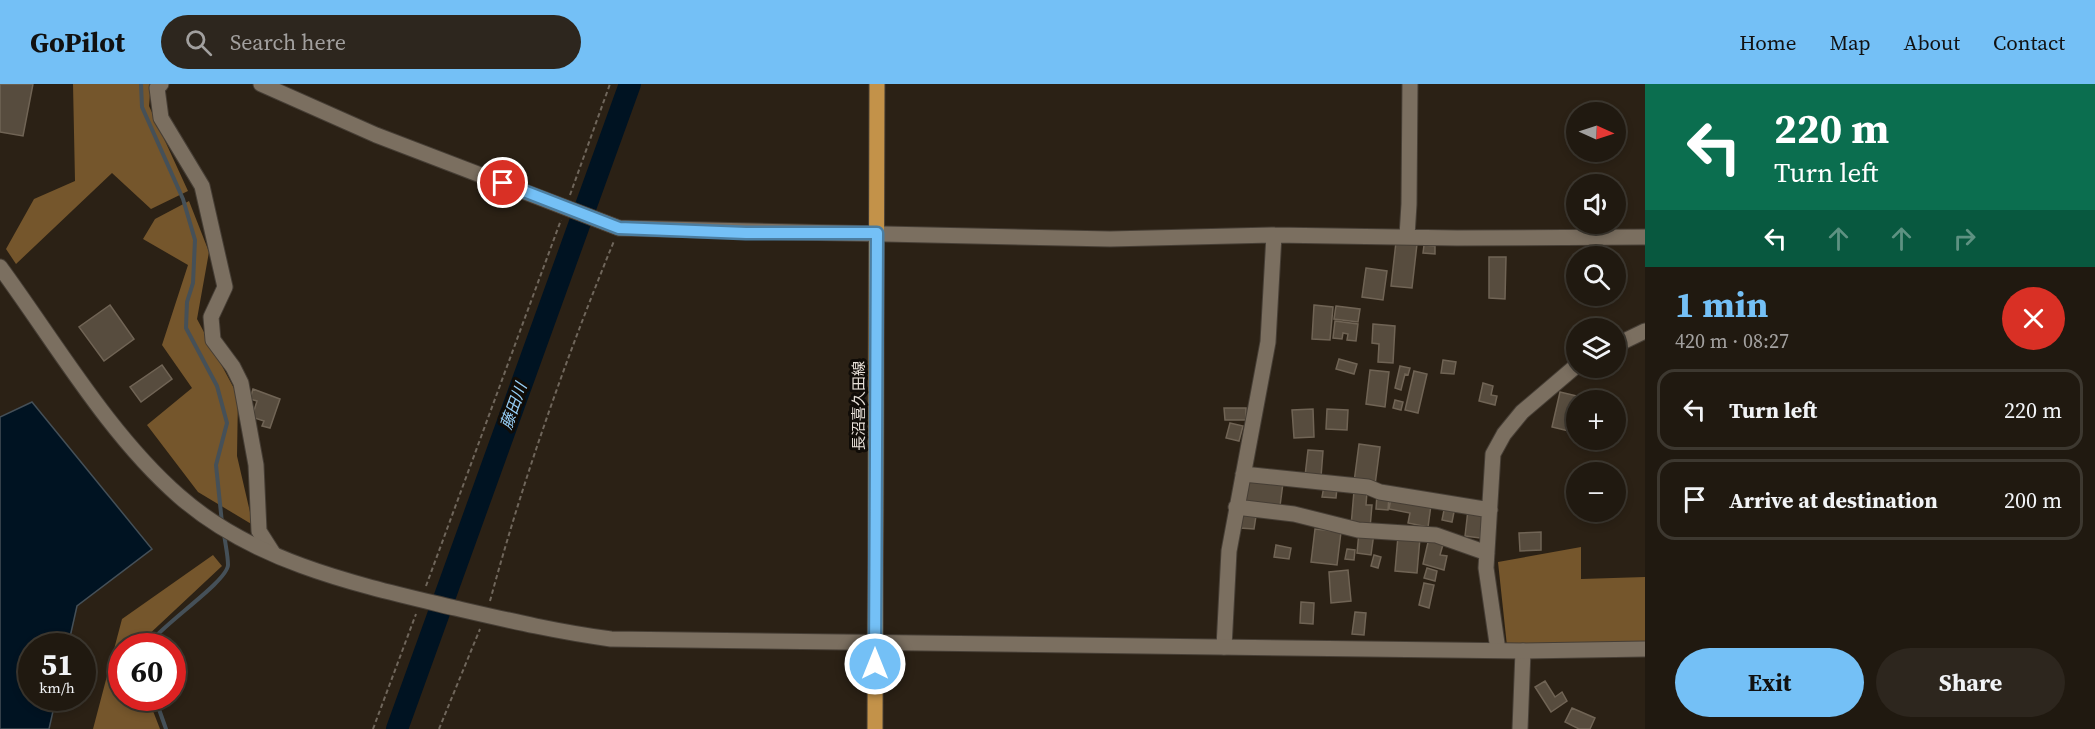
<!DOCTYPE html>
<meta charset="utf-8">
<style>
body{margin:0;font-family:"Source Serif 4","Noto Sans JP",serif;background:#2d261e;color:#f1f3f6;height:100vh;display:flex;flex-direction:column;font-size:22px;white-space:nowrap}
*{box-sizing:border-box;margin:0}
p{font-size:20px;color:#a2a09f}
.icon{flex:none;width:33px;height:33px;fill:none;stroke:currentColor;stroke-width:2;stroke-linecap:round;stroke-linejoin:round}
.map{position:relative;flex:1;overflow:hidden}
.drawer{display:flex;flex-direction:column;background:#201910;width:450px}
.drawer>*{flex:none}
.hud{background:#0b6e4f;color:#fff;overflow:hidden}
.needle{width:39px;rotate:93deg}
.tools{position:absolute;left:1566px;top:18px;display:grid;gap:12px}
.tools a{display:grid;place-items:center;width:60px;height:60px;border-radius:50%;background:#201910;box-shadow:0 3px 9px #0003,0 0 0 2px #3d3830;font-size:30px}
.speed{position:absolute;left:18px;top:549px;display:flex;gap:12px;font-size:30px;font-weight:700;text-align:center}
.speed>*{display:grid;place-content:center;width:78px;height:78px;border-radius:50%;background:#201910;box-shadow:0 3px 9px #0003,0 0 0 2px #3d3830;line-height:1}
.speed small{font-size:15px;font-weight:400}
.speed .limit{border:9px solid #d22;background:#fff;color:#111}
.pin{position:absolute;display:grid;place-items:center;width:51px;height:51px;color:#fff;margin:-26px;border:3px solid #fff;border-radius:50%;box-shadow:0 2px 6px #0007}
.me{position:absolute;width:66px;margin:-33px;rotate:0deg;stroke-linejoin:round;filter:drop-shadow(0 0 4px #0008)}
.turn{display:flex;align-items:center;gap:21px;height:126px;padding:0 30px;font-size:27px}
.turn .icon{width:78px;height:78px;stroke-width:2.5}
.turn b{display:block;font-size:42px;line-height:51px}
.lanes{display:flex;align-items:center;height:57px;padding:0 30px;background:#0003;justify-content:center;gap:30px;direction:ltr}
.lanes .off{opacity:.35}
.round{display:grid;place-items:center;flex:none;width:63px;height:63px;border-radius:32px;background:#2d261e}
.summary{display:flex;align-items:center;justify-content:space-between;height:102px;padding:0 30px}
h1{font-size:36px;font-weight:700;line-height:45px;color:#74c0f6}
.cta{display:flex;gap:12px;margin-top:auto;padding:12px 30px}
.cta a{flex:1;height:69px;border-radius:36px;background:#74c0f6;color:#111;font-size:24px;font-weight:700;line-height:69px;text-align:center}
.cta a+a{background:#2d261e;color:#f1f3f6}
ul{padding:0;list-style:none}
li{display:flex;align-items:center;gap:18px;height:81px;margin:0 12px 9px;padding:0 18px;border:3px solid #3d3830;border-radius:18px}
li div{flex:1}
li b{display:block;font-size:22px}
li em{font-style:normal}
header{display:flex;align-items:center;gap:36px;box-sizing:border-box;height:84px;padding:0 30px;background:#74c0f6;color:#111}
header strong{font-size:28px}
nav{display:flex;gap:33px;margin-inline-start:auto;font-size:21px}
.search{width:420px;height:54px;background:#2d261e;display:flex;align-items:center;gap:15px;box-sizing:border-box;padding:0 21px;border-radius:33px;color:#a2a09f;font-size:22px}
main{display:flex;flex:1;min-height:0}
.map>svg:first-child{display:block}
</style>
<header>
<strong>GoPilot</strong>
<div class="search"><svg class="icon" aria-label="search" viewBox="0 0 24 24"><circle cx="10" cy="10" r="6"/><path d="M15 15l6 6"/></svg>Search here</div>
<nav><a>Home</a><a>Map</a><a>About</a><a>Contact</a></nav>
</header>
<main>
<div class="map">
<svg width="1645" height="645" viewBox="0 0 1645 645">
<rect width="100%" height="100%" fill="#2b2115"/>
<path fill="#75562c" d="M73 0H151L149 22 188 107 151 125 112 89 16 180 6 165 34 115 75 97Z
M189 117 209 168 197 235 238 312 237 372 253 441 198 408 147 341 192 304 162 261 188 181 143 155 155 135Z
M1581 463V495L1645 493V561L1507 562 1498 478Z
M213 471 222 482 144 555 143 562H122V614H148L160 645H93L122 535Z"/>
<path fill="#001322" stroke="#455058" stroke-width="1.5" d="M32 318 152 465 77 522 68 562H32V614H56L49 645H0V333Z"/>
<g fill="none" stroke-linecap="round" stroke-linejoin="round">
<path stroke="#455058" stroke-width="4" d="M141 0 142 23 183 115 195 156 193 199 187 218 186 244 217 302 227 339 216 381 222 439
M147 562C161 541 227 498 228 481 228 471 225 459 224 449
M155 614 166 645"/>
<path stroke="#001322" stroke-width="22" d="M397 645 630 0"/>
</g>
<path fill="#574c3e" stroke="#706455" stroke-width="1.5" d="M0 0H33L23 52 0 48Z
M1396 158 1417 160 1412 204 1391 202Z
M1424 161 1435 162V170L1423 169Z
M1489 173H1506L1505 215 1489 214Z
M1366 184 1387 187 1383 216 1362 213Z
M110 221 134 255 104 277 79 243Z
M1314 221 1333 223 1330 256 1312 255Z
M1336 222 1360 225 1358 238 1334 235Z
M1335 237 1358 240 1356 257 1347 256 1348 250 1343 249 1342 255 1333 254Z
M1373 240 1395 242 1393 279 1378 278 1379 260 1372 259Z
M1339 275 1357 280 1354 290 1336 285Z
M1443 276 1456 278 1454 290 1441 289Z
M162 281 172 295 141 318 130 303Z
M1400 282 1410 284 1408 291 1405 290 1401 306 1395 304Z
M1370 286 1389 288 1385 323 1366 320Z
M1414 287 1427 290 1418 329 1405 326Z
M1483 299 1493 302 1491 311 1497 312 1495 321 1479 317Z
M253 305 280 315 270 344 262 342 264 337 252 333 257 317 250 315Z
M1560 308 1577 312 1569 347 1552 343Z
M1395 316 1403 318 1401 326 1393 324Z
M1224 324H1246V336H1225Z
M1313 325 1314 353 1294 354 1292 326Z
M1327 325 1348 326 1347 346 1326 345Z
M1230 339 1243 342 1239 357 1226 354Z
M1359 360 1380 363 1375 401 1354 398Z
M1308 366 1323 367 1321 393 1305 392Z
M1247 395 1283 399 1280 422 1244 418Z
M1324 402 1337 404 1336 414 1322 413Z
M1354 407 1367 408 1366 421H1372L1370 444 1351 442Z
M1377 410 1389 412 1388 426 1376 425Z
M1391 414 1431 421 1428 443 1408 439 1410 429 1389 425Z
M1445 421 1455 423 1452 438 1442 436Z
M1468 426 1483 428 1480 454 1465 452Z
M1241 431 1256 432 1254 445 1240 444Z
M1315 445 1341 448 1337 481 1311 478Z
M1359 448 1374 449 1371 471 1357 469Z
M1541 448V466L1520 467 1519 449Z
M1398 452 1420 454 1417 489 1395 487Z
M1429 454 1444 457 1440 471 1447 472 1444 486 1423 480Z
M1276 461 1291 464 1289 475 1274 473Z
M1347 465 1355 466 1354 476 1345 475Z
M1374 471 1381 473 1378 484 1371 482Z
M1427 484 1437 487 1435 497 1424 494Z
M1348 486 1351 517 1331 519 1329 488Z
M1424 499 1434 501 1429 524 1419 521Z
M1301 518 1314 519 1313 540 1300 539Z
M1355 528 1366 529 1364 551 1352 550Z
M1545 597 1555 613 1562 608 1567 617 1551 628 1535 603Z
M1572 624 1595 634 1590 645H1579L1565 638Z"/>
<g fill="none" stroke-linecap="round" stroke-linejoin="round">
<defs>
<path id="street" d="M161 0 157 4 161 34 202 102 225 203 211 233 213 256 233 283 241 299 256 381 259 447 273 469
M261 0 376 51 619 144 1110 155 1274 151 1457 154 1645 153
M1407 152 1409 120 1410 0
M1616 261 1645 247
M1243 390 1368 403 1380 408 1490 426
M1236 423 1294 430 1358 446 1436 451 1487 469
M1224 563 1229 467 1268 258 1274 151
M1498 566 1486 484 1493 370 1504 350 1522 328 1576 282
M1520 645 1523 567"/>
<path id="secondary" d="M0 183C55 258 109 351 179 412 255 479 359 501 455 524 507 536 558 548 611 555L1523 567 1645 565"/>
<path id="primary" d="M875 645 877 0"/>
</defs>
<use href="#street" stroke="#463e35" stroke-width="17"/>
<use href="#secondary" stroke="#463e35" stroke-width="17"/>
<use href="#primary" stroke="#463e35" stroke-width="17"/>
<path stroke="#6f665b" stroke-width="2" stroke-dasharray="4.5 3" stroke-linecap="butt" d="M570 111 610 0
M426 502 561 136
M490 517C523 395 566 274 614 157
M373 645 416 530
M439 645 480 545"/>
<use href="#street" stroke="#7b6f60" stroke-width="15"/>
<use href="#secondary" stroke="#7b6f60" stroke-width="15"/>
<use href="#primary" stroke="#c39249" stroke-width="15"/>
</g>
<g fill="none" stroke-linecap="round" stroke-linejoin="round">
<defs>
<path id="route" d="M503 99 619 144 746 149H877L875 580"/>
</defs>
<use href="#route" stroke="#4b7da0" stroke-width="15"/>
<use href="#route" stroke="#74c0f6" stroke-width="10"/>
</g>
<g text-anchor="middle" dominant-baseline="central" stroke-width="6" stroke-linejoin="round" paint-order="stroke">
<g font-size="15" fill="#e6dfd7" stroke="#100c07">
<text transform="translate(858 322) rotate(-90)">長沼喜久田線</text>
</g>
<g font-size="16" font-style="italic" fill="#97cff7" stroke="#100c07">
<text transform="translate(513 322) rotate(-70)">藤田川</text>
</g>
</g>
</svg>
<div class="tools">
<a><svg class="needle" viewBox="-14 -14 28 28"><path d="M0-13l5 13h-10z" fill="#e53935"/><path d="M0 13l5-13h-10z" fill="#a2a09f"/></svg></a>
<a><svg class="icon" aria-label="sound" viewBox="0 0 24 24"><path d="M4 9h4l5-4v14l-5-4H4zM17 9q2 3 0 6"/></svg></a>
<a><svg class="icon" aria-label="search" viewBox="0 0 24 24"><circle cx="10" cy="10" r="6"/><path d="M15 15l6 6"/></svg></a>
<a><svg class="icon" aria-label="layers" viewBox="0 0 24 24"><path d="M12 4l9 5-9 5-9-5zM3 14l9 5 9-5"/></svg></a>
<a>+</a>
<a>−</a>
</div>
<div class="speed"><div>51<small>km/h</small></div><div class="limit">60</div></div>
<div class="pin" style="left:503px;top:99px;background:#d93025"><svg class="icon" aria-label="arrive" viewBox="0 0 24 24"><path d="M6 21V4h12l-3 4 3 4H6"/></svg></div>
<svg class="me" style="left:875px;top:580px" viewBox="-20 -20 40 40"><circle r="17" fill="#74c0f6" stroke="#fff" stroke-width="3"/><path d="M0-11L8 9 0 5-8 9z" fill="#fff"/></svg>
</div>
<section class="drawer">
<div class="hud">
<div class="turn"><svg class="icon" aria-label="left" viewBox="0 0 24 24"><path d="M17 20v-9H6M10 6l-5 5 5 5"/></svg><div><b>220 m</b>Turn left</div></div>
<div class="lanes"><svg class="icon" aria-label="left" viewBox="0 0 24 24"><path d="M17 20v-9H6M10 6l-5 5 5 5"/></svg><svg class="icon off" aria-label="ahead" viewBox="0 0 24 24"><path d="M12 20V5M6 11l6-6 6 6"/></svg><svg class="icon off" aria-label="ahead" viewBox="0 0 24 24"><path d="M12 20V5M6 11l6-6 6 6"/></svg><svg class="icon off" aria-label="right" viewBox="0 0 24 24"><path d="M7 20v-9h11M14 6l5 5-5 5"/></svg></div>
</div>
<div class="summary"><div><h1>1 min</h1><p>420 m · 08:27</p></div><a class="round" style="background:#d93025;color:#fff"><svg class="icon" aria-label="close" viewBox="0 0 24 24"><path d="M6 6l12 12M18 6L6 18"/></svg></a></div>
<ul>
<li><svg class="icon" aria-label="left" viewBox="0 0 24 24"><path d="M17 20v-9H6M10 6l-5 5 5 5"/></svg><div><b>Turn left</b></div><em>220 m</em></li>
<li><svg class="icon" aria-label="arrive" viewBox="0 0 24 24"><path d="M6 21V4h12l-3 4 3 4H6"/></svg><div><b>Arrive at destination</b></div><em>200 m</em></li>
</ul>
<div class="cta"><a>Exit</a><a>Share</a></div>
</section>
</main>
